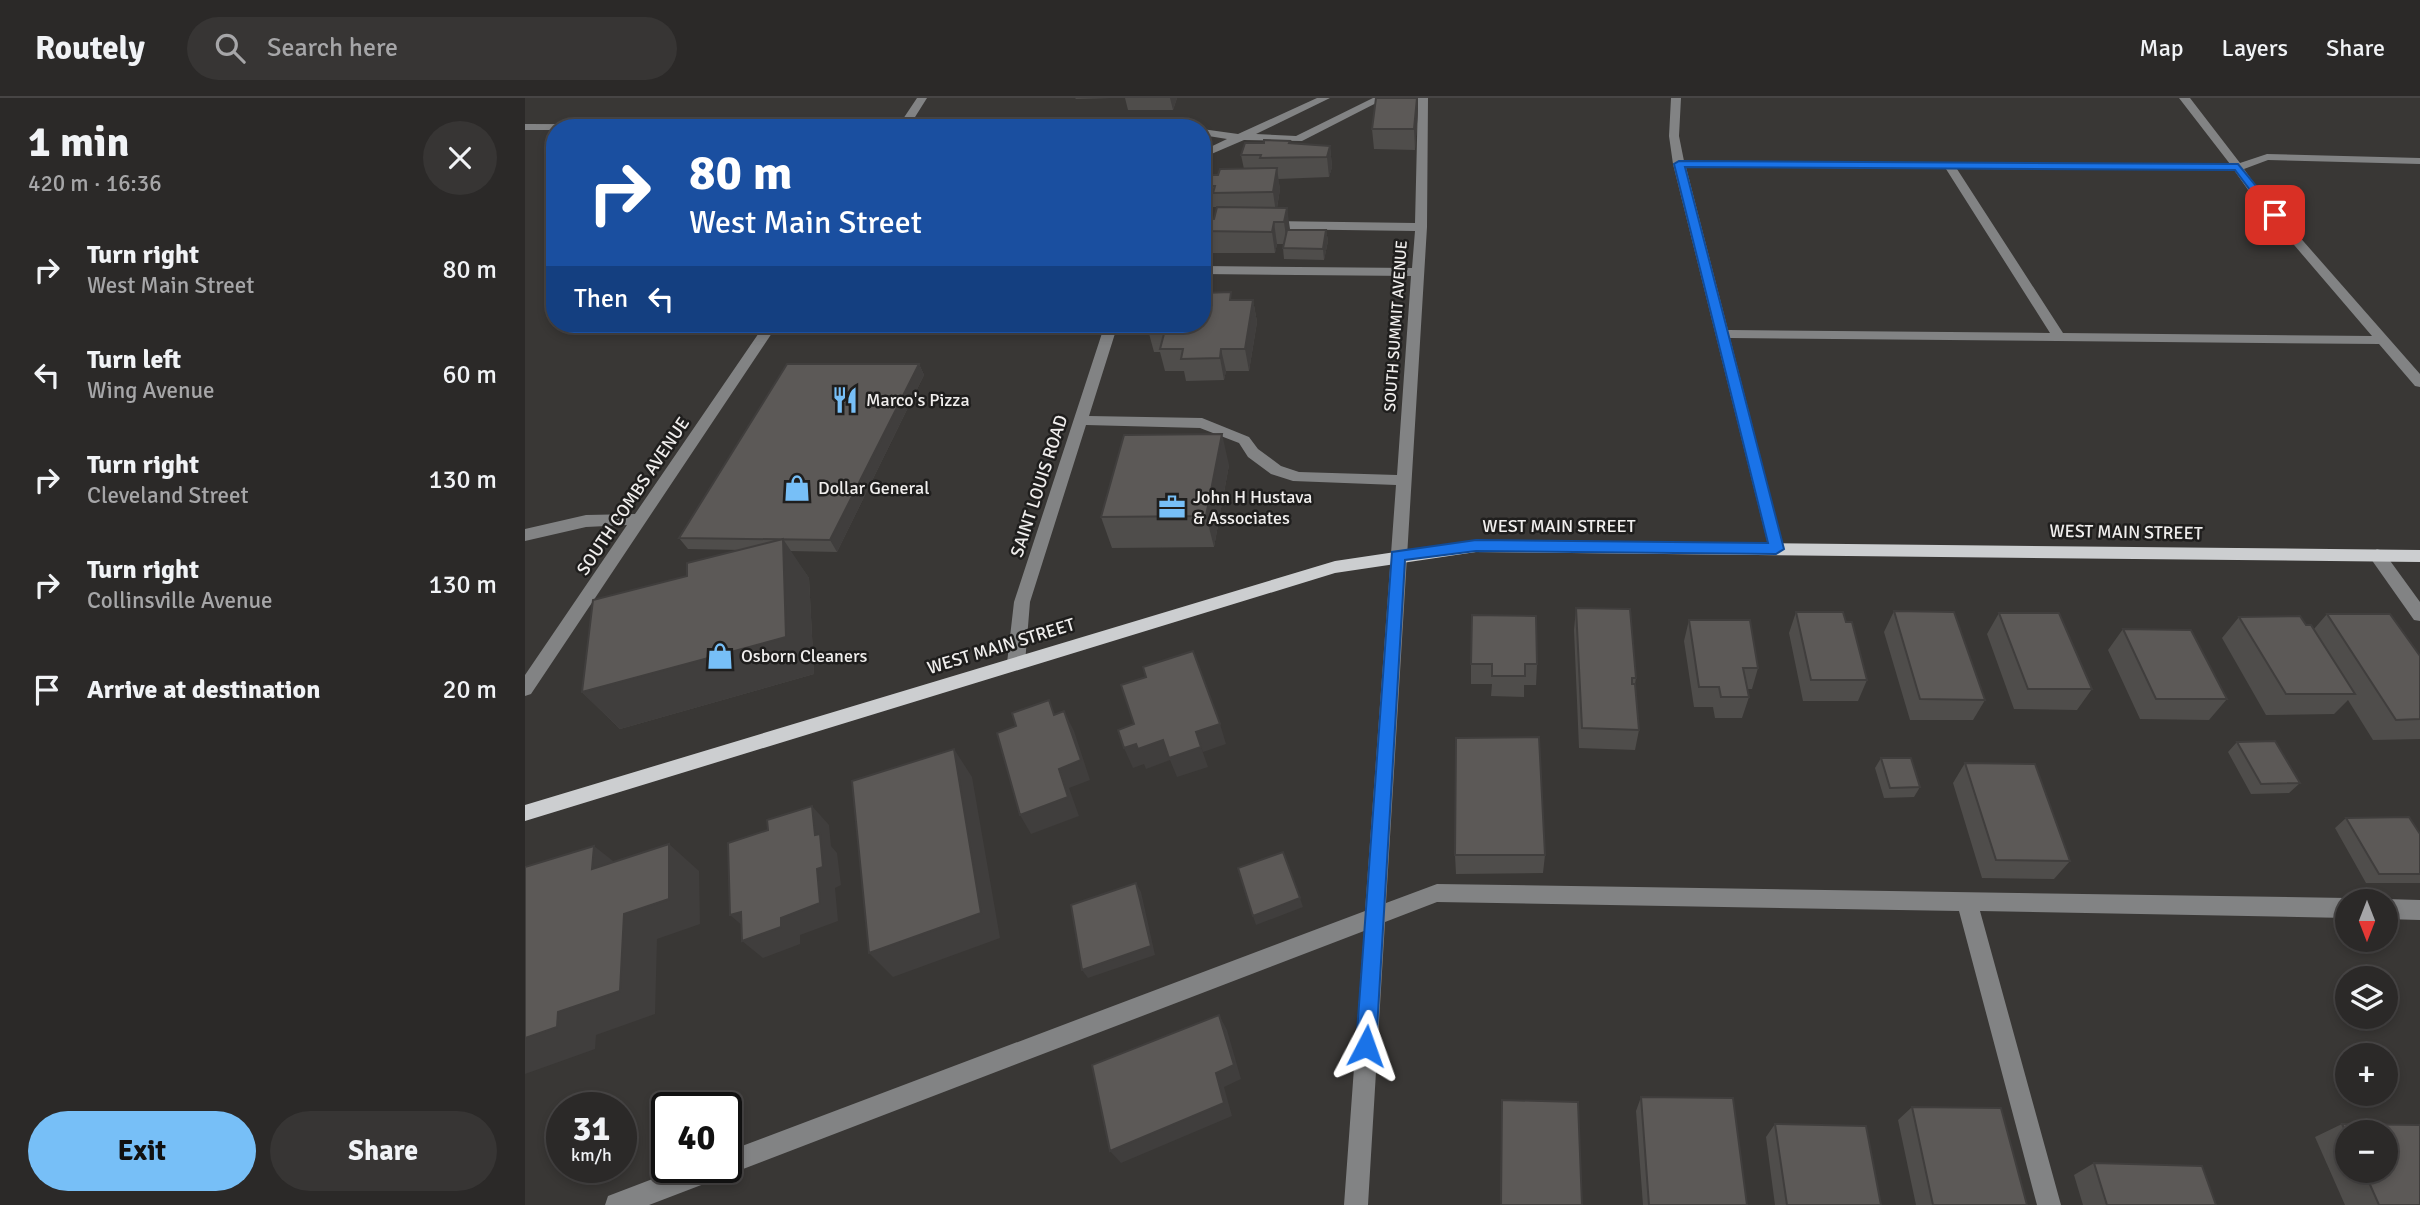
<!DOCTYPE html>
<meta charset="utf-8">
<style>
body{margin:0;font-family:Signika,sans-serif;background:#373534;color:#f1f3f6;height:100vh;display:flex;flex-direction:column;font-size:26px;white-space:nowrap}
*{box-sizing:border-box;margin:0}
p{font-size:23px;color:#a6a6a8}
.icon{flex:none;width:38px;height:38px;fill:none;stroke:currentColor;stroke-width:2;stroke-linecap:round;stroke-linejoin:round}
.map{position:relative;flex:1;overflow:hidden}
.details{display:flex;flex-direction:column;background:#2b2928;width:525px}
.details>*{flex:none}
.banner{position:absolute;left:21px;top:21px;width:665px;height:214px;border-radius:28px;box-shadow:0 4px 10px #0003,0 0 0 2px #474545;background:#1a4fa0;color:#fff;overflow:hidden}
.needle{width:46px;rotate:180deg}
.tools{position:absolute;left:1810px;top:791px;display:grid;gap:14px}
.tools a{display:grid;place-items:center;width:63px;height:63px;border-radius:50%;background:#2b2928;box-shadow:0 4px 10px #0003,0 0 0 2px #474545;font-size:35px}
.speed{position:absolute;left:21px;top:994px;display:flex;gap:14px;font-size:35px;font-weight:700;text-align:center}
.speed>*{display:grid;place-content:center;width:91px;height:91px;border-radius:50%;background:#2b2928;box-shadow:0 4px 10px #0003,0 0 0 2px #474545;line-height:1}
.speed small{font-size:18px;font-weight:400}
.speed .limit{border:4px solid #111;border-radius:10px;background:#fff;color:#111}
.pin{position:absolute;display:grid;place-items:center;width:60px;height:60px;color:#fff;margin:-30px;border-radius:14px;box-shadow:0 4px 10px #0006}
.me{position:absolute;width:77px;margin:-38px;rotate:4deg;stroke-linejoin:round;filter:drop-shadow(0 0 5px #0008)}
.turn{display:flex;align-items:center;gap:24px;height:147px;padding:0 28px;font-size:32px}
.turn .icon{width:91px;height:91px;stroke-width:2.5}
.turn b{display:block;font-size:49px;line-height:60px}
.then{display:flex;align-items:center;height:66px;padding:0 28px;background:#0003;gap:14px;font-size:26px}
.round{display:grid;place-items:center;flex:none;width:74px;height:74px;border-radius:37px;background:#373534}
.overview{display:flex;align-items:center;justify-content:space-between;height:119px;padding:0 28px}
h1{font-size:42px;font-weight:800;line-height:52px}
.action{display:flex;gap:14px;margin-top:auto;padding:14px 28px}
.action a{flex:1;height:80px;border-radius:42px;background:#77bff7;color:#111;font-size:28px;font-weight:800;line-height:80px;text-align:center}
.action a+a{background:#373534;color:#f1f3f6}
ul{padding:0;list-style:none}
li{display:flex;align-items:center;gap:21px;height:105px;padding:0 28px}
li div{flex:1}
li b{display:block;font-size:26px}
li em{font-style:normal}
header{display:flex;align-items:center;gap:42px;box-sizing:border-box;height:98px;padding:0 35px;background:#2b2928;border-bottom:2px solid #474545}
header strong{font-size:33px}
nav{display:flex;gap:38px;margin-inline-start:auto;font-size:24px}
.search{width:490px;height:63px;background:#373534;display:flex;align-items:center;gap:18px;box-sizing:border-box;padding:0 24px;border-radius:38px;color:#a6a6a8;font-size:26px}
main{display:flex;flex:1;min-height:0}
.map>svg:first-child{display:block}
</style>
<header>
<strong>Routely</strong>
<div class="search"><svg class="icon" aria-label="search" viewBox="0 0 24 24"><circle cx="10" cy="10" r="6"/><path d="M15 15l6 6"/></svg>Search here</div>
<nav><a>Map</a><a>Layers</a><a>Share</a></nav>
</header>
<main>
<section class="details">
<div class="overview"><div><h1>1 min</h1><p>420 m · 16:36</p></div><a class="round"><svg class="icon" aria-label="close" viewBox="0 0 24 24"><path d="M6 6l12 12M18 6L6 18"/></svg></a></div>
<ul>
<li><svg class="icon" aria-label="right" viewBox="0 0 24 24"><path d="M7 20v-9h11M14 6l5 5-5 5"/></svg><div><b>Turn right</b><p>West Main Street</p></div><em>80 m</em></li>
<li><svg class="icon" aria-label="left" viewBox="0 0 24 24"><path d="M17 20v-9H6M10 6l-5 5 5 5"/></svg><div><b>Turn left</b><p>Wing Avenue</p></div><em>60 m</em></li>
<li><svg class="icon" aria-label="right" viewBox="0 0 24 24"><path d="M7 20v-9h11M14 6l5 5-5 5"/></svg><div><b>Turn right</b><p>Cleveland Street</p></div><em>130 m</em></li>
<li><svg class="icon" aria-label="right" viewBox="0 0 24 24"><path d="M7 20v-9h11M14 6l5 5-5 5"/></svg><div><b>Turn right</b><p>Collinsville Avenue</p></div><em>130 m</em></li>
<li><svg class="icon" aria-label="arrive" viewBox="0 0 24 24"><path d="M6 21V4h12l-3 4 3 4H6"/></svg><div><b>Arrive at destination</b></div><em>20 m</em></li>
</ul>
<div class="action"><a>Exit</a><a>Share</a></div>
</section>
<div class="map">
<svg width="1895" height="1107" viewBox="0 0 1895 1107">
<rect width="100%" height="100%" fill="#393735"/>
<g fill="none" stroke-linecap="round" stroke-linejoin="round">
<path fill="#828384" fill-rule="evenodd" d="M392 0H402L385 27H431L436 30H30V32H0V26L374 27Z
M792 0H805L731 36 771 38 848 0H861L777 43 719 42 677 60V53L702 41 677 37V31L713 36Z
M893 0H903L902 129 861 805 912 786 1822 800 1829 803H1822V820L1455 813 1536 1107H1512L1434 813 912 804 860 824 843 1107H819L839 833 124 1107H80L83 1098 159 1069H201V1054L840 813 871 387 768 383 746 376 723 359 714 345 675 330 561 327 505 504 500 565 497 570H485L482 565 489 504 580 226H593L564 318 677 320 724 339 733 351 756 368 774 374 872 377 886 178 677 176V168L887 170 890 133 740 131 734 127 740 123 890 125Z
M1146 0H1156L1154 38 1159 63 1705 66 1654 0H1665L1715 65 1742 56 1895 60V66L1743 62 1719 71 1736 95 1895 276V289L1890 288 1854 246 1205 240 1259 451 1251 457 1245 455 1148 66 1144 38ZM1161 69 1421 71 1525 235 1203 232ZM1432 71 1709 72 1728 99 1847 238 1538 235Z
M240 226H253L6 596 0 598V577L102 427 61 429 0 443V431L61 417 110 416Z
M1852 451 1858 453 1895 504V523L1889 522 1846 461 1844 457Z
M1860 801 1895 802V822L1860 821V803H1855Z"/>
<path fill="#ccced0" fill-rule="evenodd" d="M951 442 1895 452V464L951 454 810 475 0 723V707L810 463Z"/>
</g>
<path fill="#4f4d4b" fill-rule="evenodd" d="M550 0H586L551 1Z
M600 0H652L648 12H603Z
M893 12 890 52 849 51 847 31Z
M766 45 805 48 807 69 804 79 753 81 755 91 752 110H762L764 132H801L803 143 799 162 759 161 758 150 759 146H752L750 155H678L677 120 689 121 691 112V109H687L683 88 693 77 719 71 716 57Z
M708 202H728L732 224 724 273H701L699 282 661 283 659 273H640L635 254H629L623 232 677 226Z
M394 266 399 277 312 454 265 453 284 480 289 576 95 631 57 594 162 478 215 452 163 451 154 440Z
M704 367 689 449 587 450 576 419Z
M1051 510 1111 580 1110 586 1114 632 1110 652 1054 650 1049 532Z
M1369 513 1460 602 1448 622H1385L1359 534Z
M1271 514 1321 524 1342 582 1333 603H1278L1264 535Z
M1474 515 1567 591 1552 612 1489 611 1462 536Z
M1802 516 1895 558V641L1848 642 1823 602 1809 616 1741 617 1697 540 1714 519 1781 527 1789 531Z
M1164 522 1233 570 1227 591H1222L1224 599 1217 620H1190L1188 609H1169L1159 543Z
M1598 531 1702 601 1684 622 1615 621 1583 552Z
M946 566H1012L1011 587H999V599L966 598 967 586H946Z
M1712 644 1775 685 1764 695 1726 696 1703 654Z
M1356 660 1395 689 1389 699 1359 700 1350 670Z
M1440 665 1545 763 1529 781 1457 780 1428 685Z
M1821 720 1895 736V785H1841L1810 730Z
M930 757H1020L1018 775 931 776Z
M1116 999 1222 1107H1118L1111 1013Z
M977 1002 1057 1107H975Z
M1387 1009 1502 1107H1391L1373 1022Z
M1250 1026 1356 1107H1250L1241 1039Z
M1817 1026 1895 1107H1820L1790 1039ZM1822 1034 1860 1073H1822Z
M1569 1065 1691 1107H1558L1549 1077Z"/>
<path fill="#403e3d" d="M645 0H652L648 12Z
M892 0H893V12L890 52 889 31Z
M805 48 807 69 804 79 802 59Z
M752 70 755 91 751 115 748 94Z
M762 110 765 131 762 146 759 124Z
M749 124 752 146 750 155 747 134Z
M801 132 803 143 799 162 798 151Z
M728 202 732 224 724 273 720 251Z
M696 251 701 273 699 282 695 260Z
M394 266 399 277 312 454 305 442Z
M697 336 704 367 689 449 681 418Z
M258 441 284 480 289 576 95 631 57 594Z
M539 613 549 633 565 682 544 690 554 718 506 736 495 717 534 671Z
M695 626 701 646 678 654 671 634Z
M638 642 676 649 683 669 652 679 645 662 621 671 619 666 608 670 599 650 611 646Z
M429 651 447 679 475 840 368 879 344 855Z
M287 708 304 727 306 748 312 755 316 787 310 790 313 823 275 837V846L238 860 217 843 256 820 292 771Z
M144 746 174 773 175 826 132 841 130 916 71 937 70 951 0 976V940L33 914Z
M69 748 102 774 67 771Z
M611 785 616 794 630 857 563 880 557 872Z
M775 800 778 809 731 827 728 818Z
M216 814 226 835 205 817Z
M694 917 702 932 716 981 699 989 707 1018 596 1065 585 1053 691 975Z"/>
<path fill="#5c5957" stroke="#403e3d" stroke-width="2" d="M851 0H892L889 31H847Z
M739 42 765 43 764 45 805 48 802 59 735 60 736 57H716L720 45H739Z
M752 70 748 94 688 95 690 88H683L685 77H693L695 71Z
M692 109 762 110 759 124H749L747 134 677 133V120L689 121Z
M762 132H801L798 151 758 150Z
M706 194 705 202H728L720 251H696L695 260 656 261 658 251H635L640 232H623L625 226H677V195Z
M262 266H394L305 442 154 440Z
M697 336 681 418 576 419 599 337Z
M258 441 261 539 57 594 68 502 162 478V465Z
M1051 510 1105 511 1111 580H1107V586H1110L1114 632 1057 630Z
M1369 513 1429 514 1460 602 1395 601Z
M1271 514H1318L1321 524H1327L1342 582H1286Z
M1474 515H1534L1567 591H1503Z
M1802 516H1865L1895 558V621L1871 622Z
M947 517 1011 518 1012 566H1000V578H967V566H946Z
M1775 518 1781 527H1786L1830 596H1761L1714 519Z
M1164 522H1225L1233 570H1218L1224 599H1196L1194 589H1174Z
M1598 531 1666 532 1702 601H1631Z
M668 553 695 626 671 634 676 649 644 660 638 642 613 651 611 646 599 650 593 632 609 626 596 587 621 579 618 569Z
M524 602 529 617 539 613 556 662 534 671 543 699 495 717 472 635 491 628 487 615Z
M1014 639 1020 757H930L931 640Z
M1750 643 1775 685 1736 686 1712 644Z
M429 651 456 815 344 855 327 683Z
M1356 660H1386L1395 689 1365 690Z
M1440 665 1510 666 1545 763 1471 762Z
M287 708 290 737 295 736 298 769 292 771 295 805 256 820V829L217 843 216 814 205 817 203 745 243 732 242 722Z
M1884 719 1895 736V776H1854L1821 720Z
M144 746V801L99 816 95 893 33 914 32 929 0 940V769L69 748 67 771Z
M758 754 775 800 728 818 713 770Z
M611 785 626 848 557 872 546 807Z
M694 917 709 967 691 975 699 1005 585 1053 567 967Z
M1116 999 1208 1000 1222 1107H1124Z
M977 1002 1053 1004 1057 1107H976Z
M1387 1009 1476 1010 1502 1107H1408Z
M1250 1026 1341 1028 1356 1107H1262Z
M1817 1026 1895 1027V1107H1854L1839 1073H1860V1034H1822V1036Z
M1569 1065 1677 1068 1691 1107H1582Z"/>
<path fill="#1a73e8" stroke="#114b97" stroke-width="2" d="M1154 63 1713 66 1755 117 1746 120 1710 72 1160 69 1259 451 1251 456 951 453 880 462 851 948 848 956 841 959 834 956 831 948 867 454 951 442 1243 445 1149 66Z"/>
<defs>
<symbol id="restaurant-bare" viewBox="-9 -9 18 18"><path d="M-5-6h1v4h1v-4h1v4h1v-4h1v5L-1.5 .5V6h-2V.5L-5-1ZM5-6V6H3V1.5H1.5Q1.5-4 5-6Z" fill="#77bff7" stroke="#1f1e1d" stroke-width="2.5" paint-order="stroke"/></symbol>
<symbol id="shop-bare" viewBox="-9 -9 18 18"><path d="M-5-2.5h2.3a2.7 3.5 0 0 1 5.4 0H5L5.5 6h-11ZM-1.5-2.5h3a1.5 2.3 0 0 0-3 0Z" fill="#77bff7" stroke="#1f1e1d" stroke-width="2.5" paint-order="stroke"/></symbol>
<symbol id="office-bare" viewBox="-9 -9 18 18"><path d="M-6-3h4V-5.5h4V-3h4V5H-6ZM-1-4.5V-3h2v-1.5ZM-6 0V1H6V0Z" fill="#77bff7" stroke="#1f1e1d" stroke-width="2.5" paint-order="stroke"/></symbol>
</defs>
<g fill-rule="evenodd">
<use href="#restaurant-bare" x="301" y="283" width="38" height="38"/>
<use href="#shop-bare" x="253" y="371" width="38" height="38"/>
<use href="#office-bare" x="628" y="390" width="38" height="38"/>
<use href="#shop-bare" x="176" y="539" width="38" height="38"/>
</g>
<g text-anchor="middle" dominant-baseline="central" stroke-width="5" stroke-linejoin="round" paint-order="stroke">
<g font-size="16" fill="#f0eeed" stroke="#1f1e1d">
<text transform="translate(871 228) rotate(-86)">SOUTH SUMMIT AVENUE</text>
</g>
<g font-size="18" fill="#f0eeed" stroke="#1f1e1d" text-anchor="start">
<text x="341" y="302">Marco's Pizza</text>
<text x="293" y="390">Dollar General</text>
<text x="668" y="399">John H Hustava<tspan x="668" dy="21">&amp; Associates</tspan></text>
<text x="216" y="558">Osborn Cleaners</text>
</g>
<g font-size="18" fill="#f0eeed" stroke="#1f1e1d">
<text transform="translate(514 388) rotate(-72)">SAINT LOUIS ROAD</text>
<text transform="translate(108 398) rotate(-56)">SOUTH COMBS AVENUE</text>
<text x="1034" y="428">WEST MAIN STREET</text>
<text transform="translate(1601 434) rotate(1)">WEST MAIN STREET</text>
<text transform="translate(476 548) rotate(-17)">WEST MAIN STREET</text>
</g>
</g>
</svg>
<div class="tools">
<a><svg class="needle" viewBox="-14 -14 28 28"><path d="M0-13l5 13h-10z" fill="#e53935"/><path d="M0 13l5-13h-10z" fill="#a6a6a8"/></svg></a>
<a><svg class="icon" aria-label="layers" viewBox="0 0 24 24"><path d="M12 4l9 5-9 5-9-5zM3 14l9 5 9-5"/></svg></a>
<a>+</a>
<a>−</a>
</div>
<div class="speed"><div>31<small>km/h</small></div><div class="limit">40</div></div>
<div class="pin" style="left:1750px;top:117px;background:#d93025"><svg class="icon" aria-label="arrive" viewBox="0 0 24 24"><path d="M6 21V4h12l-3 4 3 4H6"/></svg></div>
<svg class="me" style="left:841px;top:948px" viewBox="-20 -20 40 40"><path d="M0-17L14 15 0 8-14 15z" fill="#1a73e8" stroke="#fff" stroke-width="4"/></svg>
<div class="banner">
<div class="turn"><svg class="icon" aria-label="right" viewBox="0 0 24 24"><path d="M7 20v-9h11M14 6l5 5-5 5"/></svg><div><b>80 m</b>West Main Street</div></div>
<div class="then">Then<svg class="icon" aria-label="left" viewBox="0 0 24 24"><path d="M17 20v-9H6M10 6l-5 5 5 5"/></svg></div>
</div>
</div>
</main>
